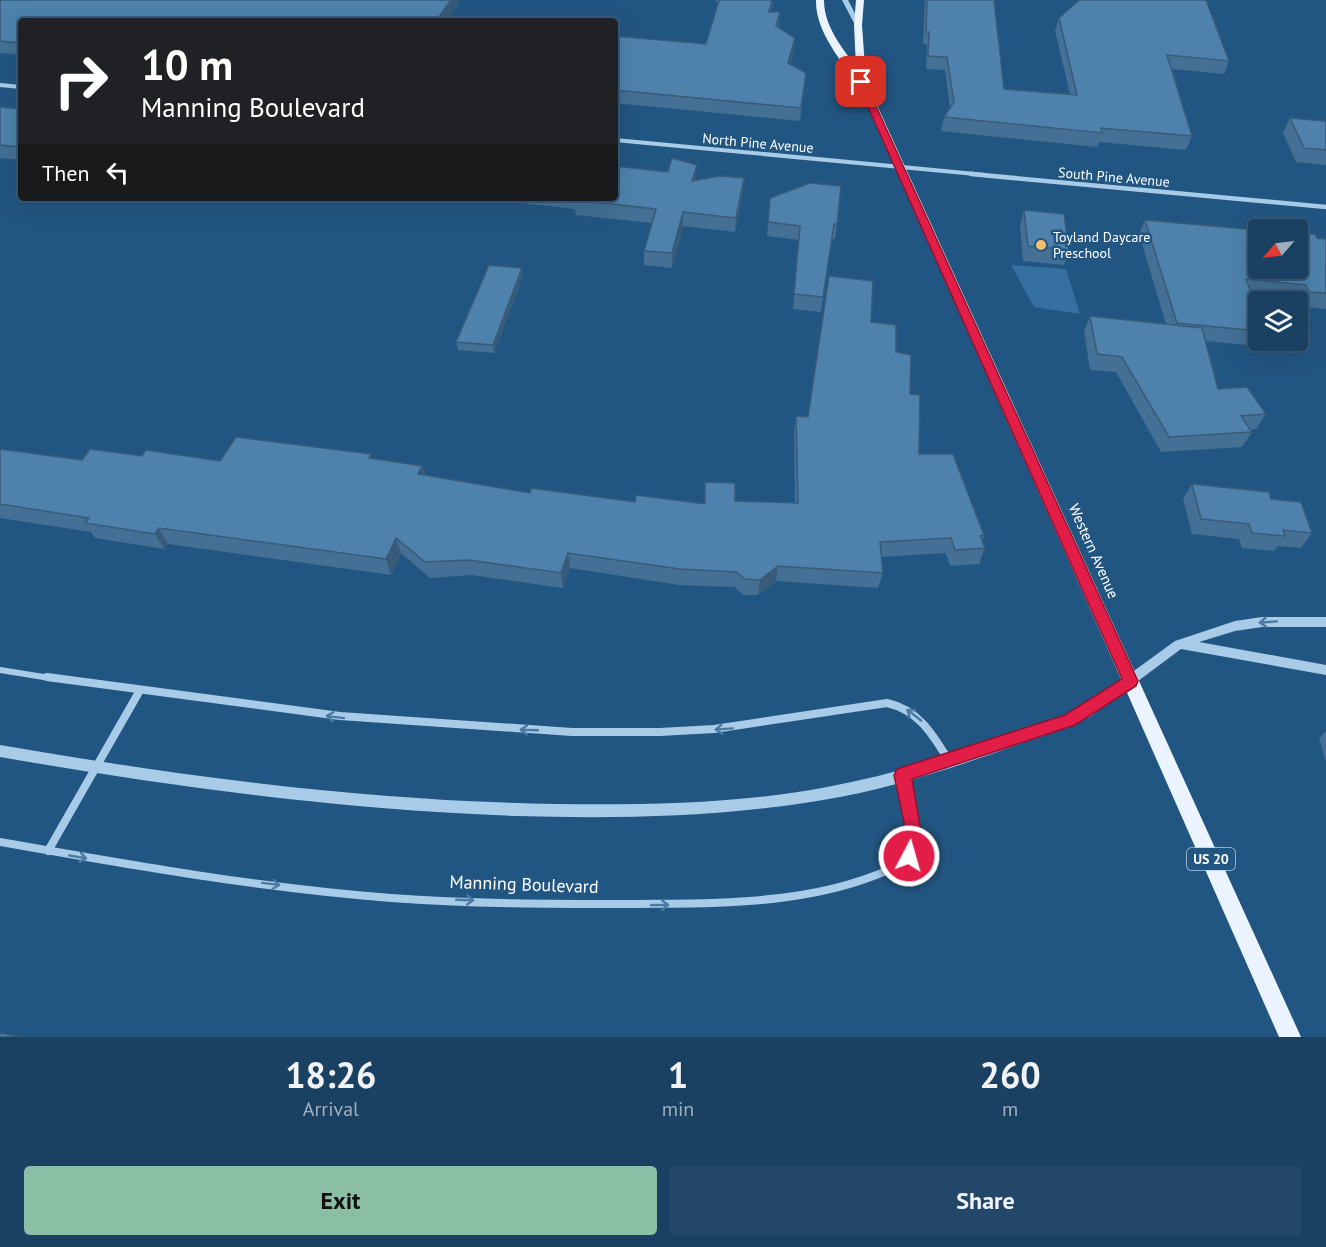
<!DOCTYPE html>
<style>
body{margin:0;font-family:"PT Sans",sans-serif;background:#234768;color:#f1f3f6;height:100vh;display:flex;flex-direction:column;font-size:22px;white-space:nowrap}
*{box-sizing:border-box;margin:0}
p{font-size:20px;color:#9fafbe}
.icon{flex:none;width:33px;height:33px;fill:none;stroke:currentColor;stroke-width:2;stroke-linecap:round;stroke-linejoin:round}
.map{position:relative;height:1037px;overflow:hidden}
.details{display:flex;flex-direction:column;background:#1a4062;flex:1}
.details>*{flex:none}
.top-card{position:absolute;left:18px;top:18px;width:600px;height:183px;border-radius:6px;box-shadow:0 6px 24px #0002,0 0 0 2px #385977;background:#202124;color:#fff;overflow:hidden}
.needle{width:39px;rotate:242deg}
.tools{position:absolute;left:1248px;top:219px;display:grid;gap:12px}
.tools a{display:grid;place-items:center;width:60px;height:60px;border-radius:6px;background:#1a4062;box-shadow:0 6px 24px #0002,0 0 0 2px #385977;font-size:30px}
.pin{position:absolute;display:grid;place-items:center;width:51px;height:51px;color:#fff;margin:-26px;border-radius:12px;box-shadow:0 3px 9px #0006}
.me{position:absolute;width:66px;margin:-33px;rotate:6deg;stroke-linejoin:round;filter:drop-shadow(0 0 4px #0008)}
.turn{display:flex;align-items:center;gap:21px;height:126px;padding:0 24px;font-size:27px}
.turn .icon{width:78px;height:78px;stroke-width:2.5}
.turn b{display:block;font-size:42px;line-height:51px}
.then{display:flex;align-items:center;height:57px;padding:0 24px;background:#0003;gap:12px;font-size:22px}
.eta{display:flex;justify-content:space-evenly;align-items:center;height:102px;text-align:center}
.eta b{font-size:36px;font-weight:700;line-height:42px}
.button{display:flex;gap:12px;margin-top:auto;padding:12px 24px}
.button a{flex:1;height:69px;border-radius:6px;background:#8abfa5;color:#111;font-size:24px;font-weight:700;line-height:69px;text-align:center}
.button a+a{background:#234768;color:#f1f3f6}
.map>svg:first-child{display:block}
</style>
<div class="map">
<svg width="1326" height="1037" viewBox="0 0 1326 1037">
<rect width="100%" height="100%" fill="#225682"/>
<path fill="#3670a0" d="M1011 265 1066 269 1080 314 1034 307Z"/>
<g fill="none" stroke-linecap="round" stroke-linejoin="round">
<path stroke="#a8cce8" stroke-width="4" d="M0 85 21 87
M615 140 986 175"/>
<path stroke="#a8cce8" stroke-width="4.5" d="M971 174 1326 207"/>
<path stroke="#a8cce8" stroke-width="6" d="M0 670 56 679"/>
<path stroke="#a8cce8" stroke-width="8" d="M47 677 340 716 572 732H660L714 729 887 703C919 710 933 735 949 761
M0 842C130 865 260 888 391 898 472 904 555 904 635 904 726 903 823 905 905 862L913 838 903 776
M48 851 139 692"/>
<path fill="#a8cce8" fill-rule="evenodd" d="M842 0H848L861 25 860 26 855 25Z
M1262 617H1326V627H1262L1235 631 1199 642 1326 665V675L1181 649 1091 716 1074 724C992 754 909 786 823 800 722 817 619 819 517 816 343 810 171 787 0 757V745C184 777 369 801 556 804 646 805 738 804 827 787 909 772 988 743 1067 716L1083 708 1175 641 1235 621Z"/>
<path fill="#ebf4fe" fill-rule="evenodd" d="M816 0H824C824 26 841 46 856 67L854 25 856 0H864L862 25 866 81 1301 1037H1279L865 99C850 68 815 37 816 0Z"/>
</g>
<path fill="#437094" d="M0 0H458V4L446 21H21V55L0 53Z
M715 0H773L771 12H780L778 27 795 38 794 51 790 65 806 73 800 121 615 103V36L706 44 718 4Z
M925 0H994L1004 89 1070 94 1055 31 1059 18 1229 61 1224 74 1172 69 1192 136 1186 150 1099 142 1097 147 941 131 944 117 950 108 945 70 926 69 927 45 923 44Z
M0 107 21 109V160L0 158Z
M1290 118 1326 121V165L1296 162 1283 133Z
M668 172 743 193 735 232 683 226 672 268 644 265V251L652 223 576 215 575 209 472 198H615Z
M406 198H446L443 202 406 199Z
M770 198 837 224 835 239H832L821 312 793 309 799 240 767 236Z
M1024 210 1069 250 1064 265 1023 261 1020 225Z
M1145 220 1326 239V309L1300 306 1298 300 1253 295 1258 311V340H1261L1258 346 1206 341 1218 389 1266 414 1256 429 1251 430 1252 432 1242 447 1161 452 1116 372 1090 370 1084 331 1090 316 1166 324 1139 234Z
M523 276 494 353 458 350 456 342Z
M871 322 896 352 910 394 919 454 984 535 982 542 985 548 979 564 950 566 946 553 881 557 883 573 878 588 776 581 758 595H743L735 587 679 585 570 568 563 588 472 575 430 578 401 553 391 575 168 544 164 549 95 538 91 532 0 518V449L82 460 142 456 220 461 372 459 422 466 425 475 530 493 635 502 705 504 735 501 795 503 794 431 796 416 808 417Z
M1192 484 1271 499 1312 533 1301 548 1278 546 1274 551 1242 548 1239 539 1192 534 1183 499Z
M1326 731V762L1319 738Z"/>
<path fill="#375b78" d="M451 0H458V4L446 21H436Z
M772 0H773V6L768 24 769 12Z
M795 38 794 51 787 76 788 63Z
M697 165 696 179 692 195V181Z
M744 178 743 193 735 232 736 218Z
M683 212V226L672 268V253Z
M522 268 523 276 494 353 493 345Z
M422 466 426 482 418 474Z
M159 528 168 544 164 549 155 534Z
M396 538 401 553 391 575 386 559Z
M568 553 570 568 563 588 561 573Z
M778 566 776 581 758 595 760 580Z"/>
<path fill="#4e82ac" stroke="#375b78" stroke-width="1.5" d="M0 0H451L436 21H21V43L0 41Z
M719 0H772L769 12H780L776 26 795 38 788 63 806 73 801 108 615 90V36L706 44Z
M927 0H994L1004 89 1077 95 1059 18 1079 0H1206L1229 61 1167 55 1192 136 1101 128 1102 133 944 117 954 102 947 57 928 56 929 32H926Z
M0 107 21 109V147L0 145Z
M1290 118 1326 121V150L1304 148Z
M672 158 697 165 692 181 720 176 744 178 736 218 683 212 672 253 644 251 656 209 575 200 576 198H615V166L668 172Z
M810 183 841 186 837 224H834L823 297 794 294 800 226 768 222 770 198Z
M1024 210 1064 214 1069 250 1028 246Z
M1145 220 1258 230V268H1298V233L1315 234 1317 238 1326 239V293L1309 292 1306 285 1246 279 1258 311V331L1177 323Z
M489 265 522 268 493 345 456 342Z
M829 276 873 281 871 322 896 325V352L911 355 910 394 920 395 919 454H953L984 535 980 536 985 548 955 550 951 538 880 542 883 573 778 566 760 580 745 579 736 572 680 569 568 553 561 573 468 560 425 562 396 538 386 559 159 528 155 534 85 523 89 518 0 504V449L82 460 90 449 142 456 146 450 220 461 236 437 371 454 369 458 422 466 418 474 530 493 531 488 635 502 636 495 705 504V482L735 483V501L798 503 796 416 808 417Z
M1090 316 1202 328 1218 389 1247 387 1266 414 1241 416 1252 432 1169 437 1122 357 1097 354Z
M1192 484 1269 492 1271 499 1301 502 1312 533 1283 530 1285 536 1252 533 1249 524 1201 519Z
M0 1033 21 1037H0Z"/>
<defs><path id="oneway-shaft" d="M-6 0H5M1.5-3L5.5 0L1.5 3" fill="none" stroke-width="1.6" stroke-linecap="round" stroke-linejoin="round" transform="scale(1.5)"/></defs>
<g stroke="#4a79a1">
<use href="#oneway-shaft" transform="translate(1268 622) rotate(176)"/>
<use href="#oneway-shaft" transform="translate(914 715) rotate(-142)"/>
<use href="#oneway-shaft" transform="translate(335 717) rotate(-173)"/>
<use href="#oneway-shaft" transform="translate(724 729) rotate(176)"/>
<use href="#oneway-shaft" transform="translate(529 730) rotate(-178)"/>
<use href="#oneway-shaft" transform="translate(78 857) rotate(10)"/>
<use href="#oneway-shaft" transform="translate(271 884) rotate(7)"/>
<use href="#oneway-shaft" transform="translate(465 900) rotate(2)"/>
<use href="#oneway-shaft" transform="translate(660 905)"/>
</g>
<path fill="#e11d48" stroke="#92132f" stroke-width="1.5" d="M861 79 865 82 1138 681 1136 686 1075 725 912 779 922 838 916 862 909 865 903 862 901 856 904 838V822L894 775 897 769 1065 715 1122 679 857 82Z"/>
<circle fill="#f4be6a" stroke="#225682" stroke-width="2" cx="1041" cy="245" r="6"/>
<g text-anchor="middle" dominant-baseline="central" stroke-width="5" stroke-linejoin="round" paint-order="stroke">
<g font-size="14" fill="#fff" stroke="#225682">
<text transform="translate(758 143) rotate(5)">North Pine Avenue</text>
<text transform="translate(1114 177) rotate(5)">South Pine Avenue</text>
</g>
<g font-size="14" fill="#fff" stroke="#225682" text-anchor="start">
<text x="1053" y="237">Toyland Daycare<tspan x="1053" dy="16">Preschool</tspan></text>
</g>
<rect fill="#225682" stroke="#bdccda" stroke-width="1.5" x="1187" y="848" width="48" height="22" rx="4.5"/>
<g font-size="14" font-weight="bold" fill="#fff">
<text x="1211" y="859">US 20</text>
</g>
<g font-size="15" fill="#fff" stroke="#225682">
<text transform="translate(1094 551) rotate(66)">Western Avenue</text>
</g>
<g font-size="18" fill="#fff" stroke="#225682">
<text transform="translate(524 884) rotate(2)">Manning Boulevard</text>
</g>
</g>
</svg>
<div class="tools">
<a><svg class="needle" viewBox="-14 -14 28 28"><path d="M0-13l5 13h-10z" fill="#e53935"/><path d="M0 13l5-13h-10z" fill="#9fafbe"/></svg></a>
<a><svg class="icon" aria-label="layers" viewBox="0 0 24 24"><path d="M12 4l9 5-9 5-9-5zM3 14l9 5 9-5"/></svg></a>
</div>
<div class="pin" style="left:861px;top:82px;background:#d93025"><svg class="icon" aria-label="arrive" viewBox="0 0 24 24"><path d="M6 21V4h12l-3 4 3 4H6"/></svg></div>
<svg class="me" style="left:909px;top:856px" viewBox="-20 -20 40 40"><circle r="17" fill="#e11d48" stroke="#fff" stroke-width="3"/><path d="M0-11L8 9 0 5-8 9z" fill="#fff"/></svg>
<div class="top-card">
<div class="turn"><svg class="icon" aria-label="right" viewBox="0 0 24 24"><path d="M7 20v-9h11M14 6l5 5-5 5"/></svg><div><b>10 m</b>Manning Boulevard</div></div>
<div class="then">Then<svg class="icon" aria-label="left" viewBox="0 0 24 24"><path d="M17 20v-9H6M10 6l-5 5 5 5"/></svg></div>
</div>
</div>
<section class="details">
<div class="eta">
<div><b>18:26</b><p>Arrival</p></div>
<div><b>1</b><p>min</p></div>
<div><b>260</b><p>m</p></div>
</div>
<div class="button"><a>Exit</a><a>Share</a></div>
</section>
